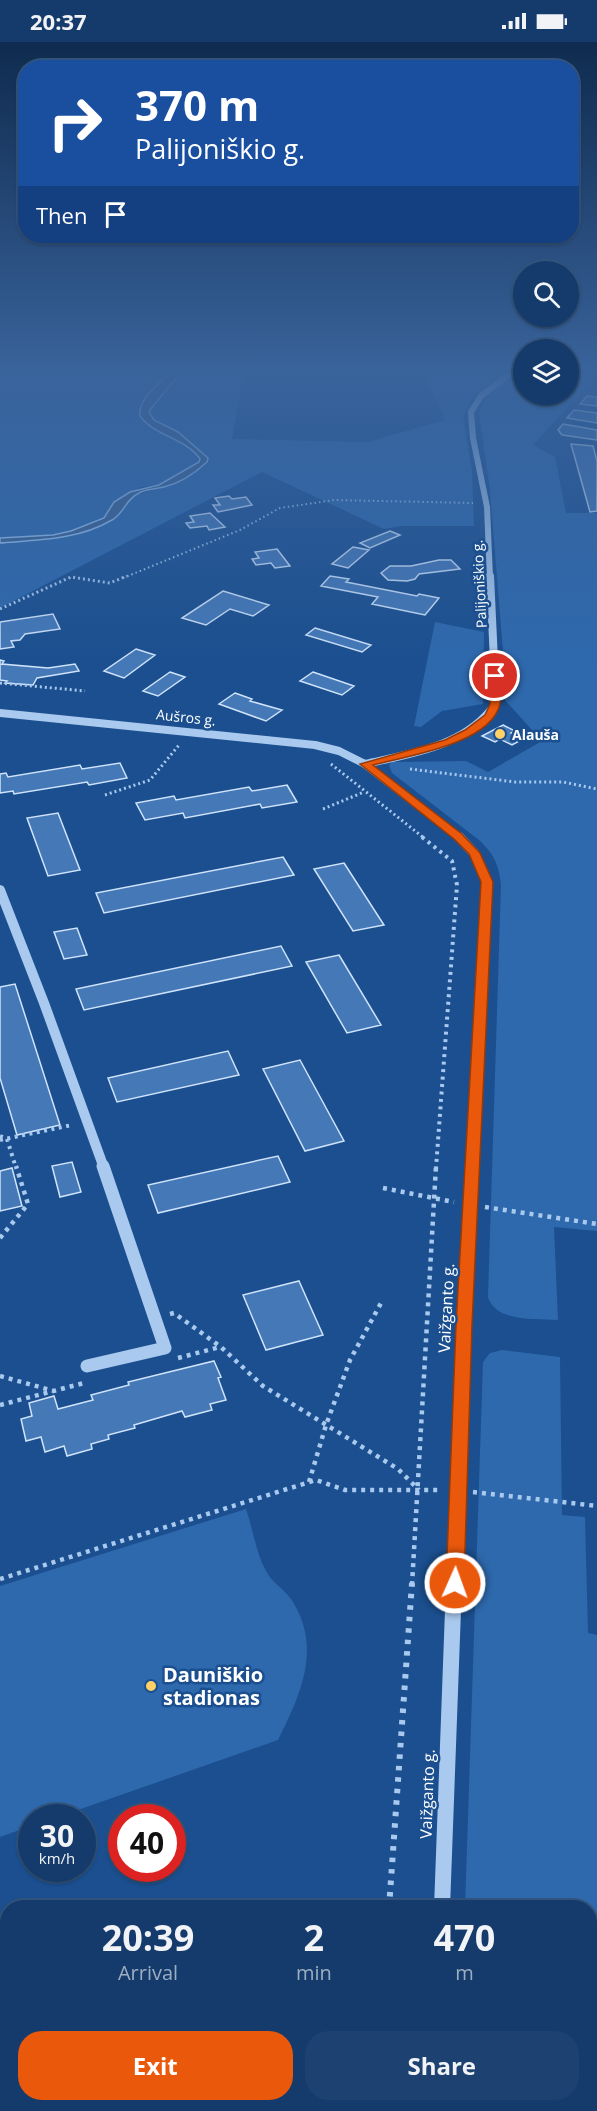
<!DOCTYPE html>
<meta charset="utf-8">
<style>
body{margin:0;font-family:"Open Sans",sans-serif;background:#1d4271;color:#f1f3f6;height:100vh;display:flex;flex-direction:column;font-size:22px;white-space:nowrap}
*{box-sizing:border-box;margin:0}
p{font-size:20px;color:#9dadc1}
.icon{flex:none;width:33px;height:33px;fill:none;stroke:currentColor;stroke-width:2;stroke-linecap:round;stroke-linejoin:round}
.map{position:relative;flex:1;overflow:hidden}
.details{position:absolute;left:0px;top:1858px;width:597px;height:212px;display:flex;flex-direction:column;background:#143b6b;border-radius:24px 24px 0 0;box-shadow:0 2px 4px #0004,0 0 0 2px #33557e}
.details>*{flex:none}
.hud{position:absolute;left:18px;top:18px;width:561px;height:183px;border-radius:24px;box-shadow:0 2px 4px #0004,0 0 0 2px #33557e;background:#1a4fa0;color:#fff;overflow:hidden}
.fabs{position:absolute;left:513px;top:219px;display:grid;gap:12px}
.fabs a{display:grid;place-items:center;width:66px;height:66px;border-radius:50%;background:#143b6b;box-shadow:0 2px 4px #0004,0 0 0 2px #33557e;font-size:30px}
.speed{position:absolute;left:18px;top:1762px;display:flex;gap:12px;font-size:30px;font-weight:700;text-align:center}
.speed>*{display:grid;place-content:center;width:78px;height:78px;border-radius:50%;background:#143b6b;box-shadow:0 2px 4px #0004,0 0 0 2px #33557e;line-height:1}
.speed small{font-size:15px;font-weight:400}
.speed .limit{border:9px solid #d22;background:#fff;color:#111}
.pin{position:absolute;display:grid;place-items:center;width:51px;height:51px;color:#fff;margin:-26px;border:3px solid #fff;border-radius:50%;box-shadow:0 2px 6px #0007}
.me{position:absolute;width:66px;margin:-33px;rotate:2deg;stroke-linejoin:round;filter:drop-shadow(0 0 4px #0008)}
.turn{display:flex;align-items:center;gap:21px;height:126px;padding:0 18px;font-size:27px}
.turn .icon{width:78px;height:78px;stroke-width:2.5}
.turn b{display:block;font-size:42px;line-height:51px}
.then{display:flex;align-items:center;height:57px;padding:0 18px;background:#0003;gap:12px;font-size:22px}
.eta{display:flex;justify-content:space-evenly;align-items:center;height:102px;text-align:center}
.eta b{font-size:36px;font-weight:700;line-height:42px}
.cta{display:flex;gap:12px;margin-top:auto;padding:12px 18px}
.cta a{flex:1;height:69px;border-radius:24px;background:#ea580c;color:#fff;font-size:24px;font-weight:700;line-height:69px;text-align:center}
.cta a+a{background:#1d4271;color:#f1f3f6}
.status{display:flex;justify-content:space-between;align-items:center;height:42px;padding:0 30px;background:#143b6b;direction:ltr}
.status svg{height:16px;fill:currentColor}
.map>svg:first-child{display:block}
</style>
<div class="status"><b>20:37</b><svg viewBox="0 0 49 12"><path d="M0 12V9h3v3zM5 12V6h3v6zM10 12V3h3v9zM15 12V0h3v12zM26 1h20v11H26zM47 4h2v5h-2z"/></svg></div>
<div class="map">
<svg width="597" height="2069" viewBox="0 0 597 2069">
<rect width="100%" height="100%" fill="#1b4f8f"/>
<path fill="#2e69ad" d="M22 329H171L140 367 153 385 193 408 200 419 159 443 141 445 113 464 104 476 71 489 53 493 0 496V333Z
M182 329H244L232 397 368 400 445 378 423 329H504L473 355 463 374 472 429 474 484H401L384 487 262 430 0 566V501C41 499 85 497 119 474 128 451 145 451 166 445 182 440 195 431 207 420 200 408 191 401 180 392 170 384 154 382 149 370Z
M520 329H523L524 352H568L569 329H597V333L533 403 555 415 566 471H597V1189L554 1185 558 1278C536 1276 496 1281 488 1255L501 843C499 823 494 812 479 798L392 731 389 723 392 720 466 719 488 730 542 699 503 656 505 634 490 448 479 371C485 352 505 341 520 329Z
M435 580 484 590 483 662 442 669 421 685 414 684Z
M502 1308 560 1315 562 1473 585 1475 588 1591 597 1593V2069H458V2063L590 2062V1866H465L483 1320 490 1311Z
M246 1467C253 1487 256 1511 266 1529 272 1541 286 1548 293 1560 322 1607 300 1654 278 1698L55 1776H32L31 1784 0 1795V1544Z"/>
<path fill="#3c6290" stroke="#9cc4f0" stroke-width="1.5" d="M171 329H182L149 369 150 372 154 378 178 390 208 416 207 420C195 431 181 441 164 445 156 447 148 447 141 450 124 458 125 471 112 478 78 498 38 498 0 501V496L53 493 71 489 104 476 114 460 130 450 159 443 199 420 200 417C186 396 154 394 140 374 138 355 160 343 171 329Z"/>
<path fill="#4478b7" stroke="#cfe3fa" stroke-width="1.5" d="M587 354 597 355V364L580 362Z
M574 368 597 371V381L567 376Z
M563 382 597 388V398L562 393 558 388Z
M571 402 593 404 597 419V469L590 470Z
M229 454 232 457 246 455 252 463 218 470 213 463H220L215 456Z
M210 471 225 485 209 488 207 484 190 486 186 481 194 480 190 474Z
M390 489 400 493 370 506 360 501Z
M353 505 369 508 348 526 332 522Z
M277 507 290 524 275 526 271 521 256 523 252 517 259 516 255 510Z
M439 518H451L460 527 419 532 415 537 407 539 388 538 381 531 390 524H411Z
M330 534 349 537 346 540 417 554 419 552 439 556 425 573 372 562 378 555 321 544Z
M223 549 269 563 253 574 230 567 206 583 182 576Z
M53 572 60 587 25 592 20 598 11 599 14 605 0 607V580Z
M315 586 371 603 362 610 306 593Z
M136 607 155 613 124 636 104 629Z
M0 618 4 619 2 622 48 626 75 622 79 629 37 636 33 643 5 641 7 639 0 638Z
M170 630 185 635 158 654 143 649Z
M313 630 354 644 342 653 300 639Z
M235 651 252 657 250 659 282 668 266 679 219 662Z
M503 683 515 689 511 691 523 697 512 703 500 697 495 700 482 694Z
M120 721 127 736 89 743 87 740 14 752 13 749 0 751V732L6 731 8 735 80 723 82 727Z
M287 743 297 760 262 766 260 762 185 776 183 771 145 778 136 761 174 754 176 758 249 745 252 749Z
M58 771 80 828 48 834 27 776Z
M283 815 294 833 104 871 96 851Z
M344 821 384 883 353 889 314 827Z
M77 886 87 913 64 917 54 890Z
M281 904 292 924 84 968 76 947Z
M339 913 381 983 347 991 306 920Z
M15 942 60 1083 17 1093 0 1036V945Z
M228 1009 239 1033 117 1060 108 1036Z
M300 1018 344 1099 305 1109 263 1027Z
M278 1114 290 1140 158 1171 148 1143Z
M72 1120 81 1150 60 1155 52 1124Z
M12 1126 22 1164 0 1169V1129Z
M299 1239 323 1293 266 1308 243 1253Z
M214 1319 221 1335 218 1336 226 1358 210 1362 212 1368 185 1375 182 1369 134 1383 135 1386 108 1393 109 1397 91 1402 92 1407 67 1414 64 1404 45 1410 41 1395 26 1399 21 1377 32 1374 29 1361 54 1354 58 1367 93 1358 91 1353 129 1343 128 1340Z"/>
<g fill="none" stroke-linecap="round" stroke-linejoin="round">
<path stroke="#a9c9ee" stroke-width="2" stroke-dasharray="1.5 3" stroke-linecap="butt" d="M69 536H76
M123 536 240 488 280 466 334 458 473 461"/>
<path stroke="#a9c9ee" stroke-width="3" stroke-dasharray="2 3" stroke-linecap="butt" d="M0 567 71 535 110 541 127 534
M0 641 85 649
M331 722 424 796
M410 727 515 740H563L597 747
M105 753 150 738 179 703
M323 767 364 750"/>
<path stroke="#a9c9ee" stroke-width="4" stroke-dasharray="3 4.5" stroke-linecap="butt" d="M422 795 452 819 457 843 436 1126
M0 1094 7 1097 16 1126
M0 1098 72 1083"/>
<path stroke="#a9c9ee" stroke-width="4.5" stroke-dasharray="4 5" stroke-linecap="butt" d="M383 1146 454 1160
M485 1165 597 1182
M0 1196 28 1162 16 1124
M170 1272 174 1271 221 1305 263 1344 398 1427 419 1448
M178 1316 220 1305
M0 1334 54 1349
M0 1363 84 1341
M309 1440 326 1383 350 1318 381 1261
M473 1450 597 1464
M0 1537 316 1438 345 1448H441
M412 1543 436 1124"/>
<path stroke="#a9c9ee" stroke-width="6" stroke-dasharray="4.5 7" stroke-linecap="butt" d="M389 1866 412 1541
M374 2069 375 2062"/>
<path stroke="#a9c9ee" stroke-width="6" d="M490 536 487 465 473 396 471 370 481 354 514 329"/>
<path stroke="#a9c9ee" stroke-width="8" d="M0 671 315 703 339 709 365 722 460 796
M365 722C413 711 467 704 496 661L490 534"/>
<path stroke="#a9c9ee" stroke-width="10" d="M459 795 474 811 487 840 472 1126
M0 848 44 961 104 1126"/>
<path stroke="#a9c9ee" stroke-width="13" d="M87 1324 165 1306 103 1124
M454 1543 472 1124"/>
<path stroke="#a9c9ee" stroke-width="16" d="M442 1866 454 1541
M433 2069 434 2062"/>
</g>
<linearGradient id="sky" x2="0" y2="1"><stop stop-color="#0f2b4f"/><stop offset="0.53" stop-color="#39639b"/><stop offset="1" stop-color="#39639b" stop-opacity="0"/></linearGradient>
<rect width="597" height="619" fill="url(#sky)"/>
<path fill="#ea580c" stroke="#983908" stroke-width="1.5" d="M495 631 500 634C500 642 502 654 500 662 491 702 407 714 373 723L462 792 480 811 493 840 472 1283 464 1541 461 1547 455 1549 448 1547 446 1541 456 1283 481 840 469 812 454 797 360 722 445 698 465 688 485 673 490 662V634Z"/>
<g fill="#ffd166" stroke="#1b4f8f" stroke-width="2">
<circle cx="500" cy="692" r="6"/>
<circle cx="151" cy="1644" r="6"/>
</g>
<g text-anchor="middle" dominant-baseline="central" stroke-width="5" stroke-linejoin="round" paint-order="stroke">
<g font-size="14" fill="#fff" stroke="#1b4f8f">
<text transform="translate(479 542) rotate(-93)">Palijoniškio g.</text>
<text transform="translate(186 675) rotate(6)">Aušros g.</text>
</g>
<g font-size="14" font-weight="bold" fill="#fff" stroke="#1b4f8f" text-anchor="start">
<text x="512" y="692">Alauša</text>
</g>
<g font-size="16" fill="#fff" stroke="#1b4f8f">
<text transform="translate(446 1266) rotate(-87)">Vaižganto g.</text>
<text transform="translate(427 1752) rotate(-88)">Vaižganto g.</text>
</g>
<g font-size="20" font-weight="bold" fill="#fff" stroke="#1b4f8f" text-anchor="start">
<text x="163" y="1632">Dauniškio<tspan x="163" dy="23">stadionas</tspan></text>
</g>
</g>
</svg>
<div class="fabs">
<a><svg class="icon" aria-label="search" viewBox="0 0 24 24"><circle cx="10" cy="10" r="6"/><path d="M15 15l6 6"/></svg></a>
<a><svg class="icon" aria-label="layers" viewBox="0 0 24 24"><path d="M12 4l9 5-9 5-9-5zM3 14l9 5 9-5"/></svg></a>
</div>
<div class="speed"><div>30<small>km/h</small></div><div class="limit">40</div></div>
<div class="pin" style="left:495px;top:634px;background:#d93025"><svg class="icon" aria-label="arrive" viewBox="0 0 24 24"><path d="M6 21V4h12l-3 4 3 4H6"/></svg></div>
<svg class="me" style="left:455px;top:1541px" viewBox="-20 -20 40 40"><circle r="17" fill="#ea580c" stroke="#fff" stroke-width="3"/><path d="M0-11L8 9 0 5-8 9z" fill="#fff"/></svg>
<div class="hud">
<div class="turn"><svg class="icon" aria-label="right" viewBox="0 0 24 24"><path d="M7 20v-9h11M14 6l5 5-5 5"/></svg><div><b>370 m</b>Palijoniškio g.</div></div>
<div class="then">Then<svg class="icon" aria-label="arrive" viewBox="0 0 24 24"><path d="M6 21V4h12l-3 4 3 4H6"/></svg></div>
</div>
<section class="details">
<div class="eta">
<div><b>20:39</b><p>Arrival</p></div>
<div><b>2</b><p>min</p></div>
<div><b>470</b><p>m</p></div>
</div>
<div class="cta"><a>Exit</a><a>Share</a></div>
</section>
</div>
